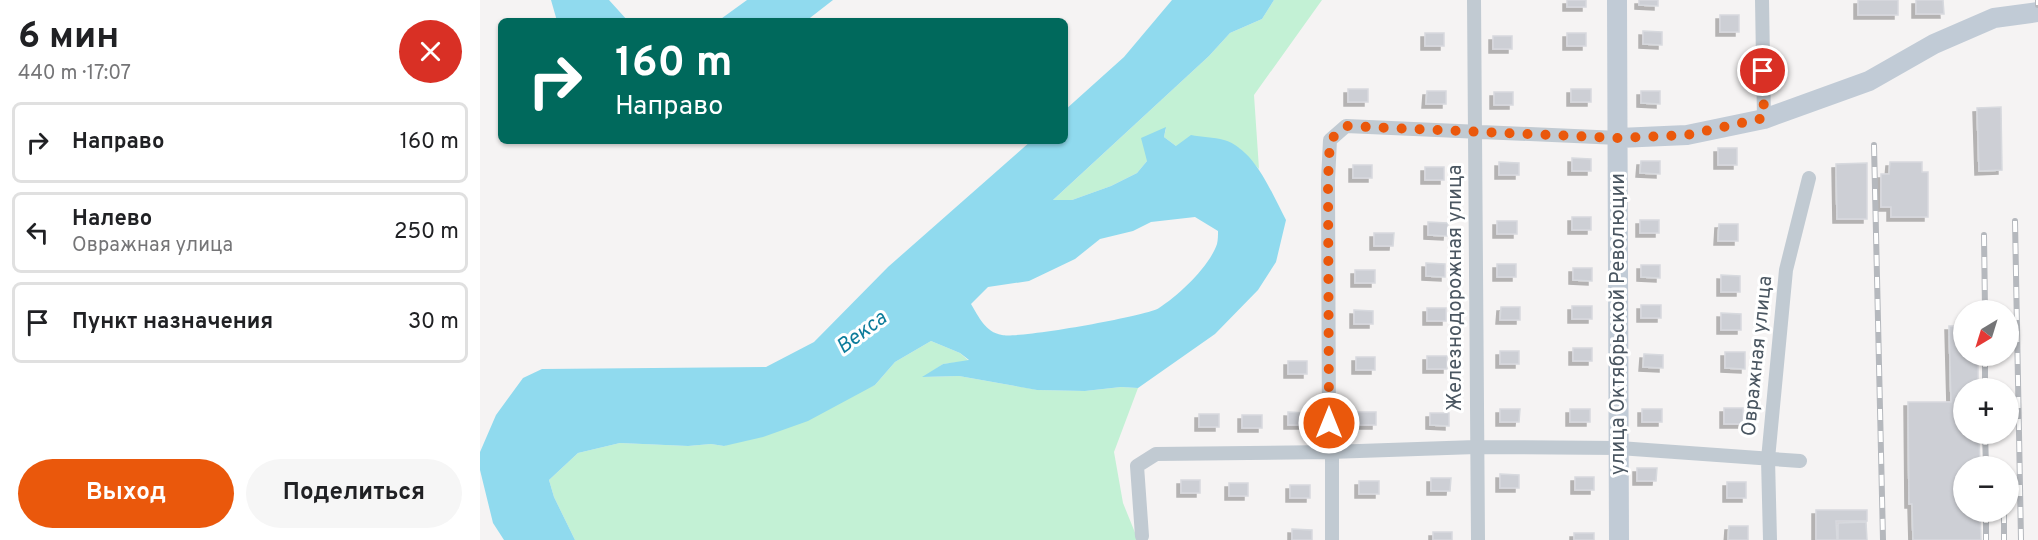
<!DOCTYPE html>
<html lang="ru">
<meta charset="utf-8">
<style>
body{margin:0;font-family:Overpass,sans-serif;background:#f6f6f6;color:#202124;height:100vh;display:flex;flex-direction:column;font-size:22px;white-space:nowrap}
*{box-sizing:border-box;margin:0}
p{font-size:20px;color:#757577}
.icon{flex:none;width:33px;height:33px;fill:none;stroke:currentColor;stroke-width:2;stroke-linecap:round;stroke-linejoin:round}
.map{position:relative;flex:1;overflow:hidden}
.sheet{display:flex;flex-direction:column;background:#fff;width:480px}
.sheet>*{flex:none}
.guide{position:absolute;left:18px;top:18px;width:570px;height:126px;border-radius:9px;box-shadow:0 2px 4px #0004;background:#00695c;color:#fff;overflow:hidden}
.needle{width:39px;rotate:218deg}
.buttons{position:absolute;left:1473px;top:300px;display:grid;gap:12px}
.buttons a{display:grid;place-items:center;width:66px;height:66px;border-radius:50%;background:#fff;box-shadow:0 2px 4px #0004;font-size:30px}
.pin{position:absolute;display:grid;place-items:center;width:51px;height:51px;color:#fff;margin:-26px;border:3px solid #fff;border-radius:50%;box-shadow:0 2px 6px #0007}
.me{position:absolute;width:66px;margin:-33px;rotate:0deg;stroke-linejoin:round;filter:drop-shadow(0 0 4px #0008)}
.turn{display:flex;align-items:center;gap:21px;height:126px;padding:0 18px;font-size:27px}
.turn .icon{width:78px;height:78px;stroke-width:2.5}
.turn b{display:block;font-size:42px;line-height:51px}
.round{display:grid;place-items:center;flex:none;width:63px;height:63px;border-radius:32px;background:#f6f6f6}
.head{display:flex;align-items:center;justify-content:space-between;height:102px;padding:0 18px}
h1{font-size:36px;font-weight:700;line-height:45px}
.button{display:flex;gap:12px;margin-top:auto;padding:12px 18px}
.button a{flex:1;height:69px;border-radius:36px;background:#ea580c;color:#fff;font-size:24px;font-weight:700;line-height:69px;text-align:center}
.button a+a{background:#f6f6f6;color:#202124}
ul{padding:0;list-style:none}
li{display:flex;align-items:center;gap:18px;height:81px;margin:0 12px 9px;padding:0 6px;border:3px solid #e0e0e0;border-radius:9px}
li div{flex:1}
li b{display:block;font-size:22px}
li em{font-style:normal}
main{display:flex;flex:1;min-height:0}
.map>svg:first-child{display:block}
</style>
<main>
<section class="sheet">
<div class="head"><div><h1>6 мин</h1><p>440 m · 17:07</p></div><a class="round" style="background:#d93025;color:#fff"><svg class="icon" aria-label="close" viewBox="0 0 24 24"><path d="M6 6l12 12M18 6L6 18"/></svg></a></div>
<ul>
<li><svg class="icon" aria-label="right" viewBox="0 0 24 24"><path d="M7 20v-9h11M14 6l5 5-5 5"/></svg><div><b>Направо</b></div><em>160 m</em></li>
<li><svg class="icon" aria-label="left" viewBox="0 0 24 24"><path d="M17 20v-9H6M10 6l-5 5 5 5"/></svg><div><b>Налево</b><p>Овражная улица</p></div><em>250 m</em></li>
<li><svg class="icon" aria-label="arrive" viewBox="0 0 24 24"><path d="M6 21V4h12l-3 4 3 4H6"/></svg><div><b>Пункт назначения</b></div><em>30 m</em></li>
</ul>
<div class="button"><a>Выход</a><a>Поделиться</a></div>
</section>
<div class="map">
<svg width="1558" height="540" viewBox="0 0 1558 540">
<defs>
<filter id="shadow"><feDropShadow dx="-4" dy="4" stdDeviation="0" flood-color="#0004"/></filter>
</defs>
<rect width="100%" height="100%" fill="#f5f3f3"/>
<path fill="#c3f1d5" d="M794 0H842L774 95 779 169 759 148 696 146 684 137 686 128 667 161 657 173 631 186 592 200 572 201 729 56 750 33 782 19Z
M451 341 480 353 489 361 463 364 444 377 479 376 558 390 605 391 641 387 658 388 634 452 643 503 658 540H95L74 497 69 480 98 453 140 443 208 446 231 444 244 446 395 385 415 362Z"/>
<path fill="#90daee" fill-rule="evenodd" d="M71 0H129L148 21H77Z
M267 0H353L326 21H238Z
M692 0H794L782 19 750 33 729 56 573 200H592L631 186 657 173 667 161 661 138 686 127 684 137 696 146 711 135C721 137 734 137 744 140 775 149 792 194 806 220L796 262 778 290 735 334 658 388 641 387 605 391 557 390 479 376 442 377 463 364 489 360 480 353 451 341 415 362 395 385 328 421 283 437 244 446 231 444 208 446 140 443 98 453 69 480 74 497 95 540H24L13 523 0 470V452L16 415 43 378 62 369 286 367 334 342 408 267 551 141H585V110L644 57ZM715 217 738 231C738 235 738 240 737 244 729 267 699 295 679 308 667 316 538 339 522 335 505 332 499 317 491 304L508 287 549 281 595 259 620 239 653 231 671 222Z"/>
<path fill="#cdcfd5" stroke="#d7d9de" stroke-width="1.5" filter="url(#shadow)" d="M1087 0H1106V7H1087Z
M1159 0H1178V6L1159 5Z
M1378 0H1418V15H1378Z
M1436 0H1463L1464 14H1436Z
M1240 15H1259V32H1240Z
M1163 31 1182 32V45L1163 44Z
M945 33H964V46H945Z
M1087 33H1106V46H1087Z
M1013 36H1032V49H1013Z
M868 89H888V102H868Z
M1091 89H1111V102H1091Z
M947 91H966V104H946Z
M1161 91H1180V104L1161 103Z
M1014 92H1033V105H1014Z
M1521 107 1522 170 1499 171 1497 108Z
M1238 148H1257V165H1238Z
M1092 158 1111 159V171H1092Z
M1161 161H1180V174L1160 173Z
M1019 162 1039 163V175H1019Z
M1410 162H1442V172H1448V217H1411V207H1401V174H1409Z
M1387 163V219H1357L1356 164Z
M873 165H892V178H873Z
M945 167H964V180H945Z
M1092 217H1111V230H1092Z
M1160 220H1179V233H1160Z
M1017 221H1037V234H1017Z
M948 222 968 223 967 236 948 235Z
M1239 224H1258V241H1238Z
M894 233H914L913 246H894Z
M946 263 965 264V277L946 276Z
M1017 264H1036V277H1017Z
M1161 265H1180V278L1161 277Z
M1093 268H1112V281L1093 280Z
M875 270H895V283H875Z
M1241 275 1260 276V292H1241Z
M1161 305H1181V318H1161Z
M1092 306H1112V319H1092Z
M1021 307H1040V320H1020Z
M947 308H966V321H947Z
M874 310 893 311V324H874Z
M1241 313 1261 314V330H1241Z
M1469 326H1484V356H1498V388H1484V434H1499L1500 466H1484V512H1500L1501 540H1433L1432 504H1429L1428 402H1471Z
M1093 348H1112V361H1093Z
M1020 351H1039V364H1020Z
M1245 352H1265V369L1245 368Z
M1164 354 1183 355V368L1163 367Z
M947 356H967V369H947Z
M876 357H895V370H876Z
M808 361H827V374H808Z
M1244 408H1263V424H1244Z
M1020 409H1040L1039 422H1020Z
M1090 409H1110V422H1090Z
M1162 409H1182V422H1162Z
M808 412 827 413V425H808Z
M877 412H896V425H877Z
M950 413H969V426L950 425Z
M719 414H739V427H719Z
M762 415H782V428H762Z
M1157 468H1177L1176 481H1157Z
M1020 474 1039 475V488H1020Z
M1095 477H1114V490H1095Z
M951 478H971L970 491H951Z
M701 480H720V493H701Z
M879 481H899V494H879Z
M1247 482H1266V498H1247Z
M749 483H768V496H749Z
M810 485H830V498H810Z
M1336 510H1387V521H1356L1357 540H1336Z
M1386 522 1387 540H1358V523Z
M1249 526H1268V540H1248Z
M812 529 832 530V540H812Z
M953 532H972V540H953Z
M1094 533H1114V540H1094Z"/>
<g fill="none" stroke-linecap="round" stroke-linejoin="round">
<path stroke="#c1cad2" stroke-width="14" d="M994 0 998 540
M1282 0 1284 119
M662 536 657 466 676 454 850 452 996 447 1139 448 1320 461
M852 540V458L849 445 848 180 850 140 866 126 1139 138
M1290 540 1288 459 1306 270 1329 178"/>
<path stroke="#c1cbd6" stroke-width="20" d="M1137 0 1139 540
M1139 138 1207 135 1284 119 1389 81 1454 44 1514 18 1558 12"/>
<defs>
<path id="rail" d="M1558 0V5
M1394 145 1403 540
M1535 221 1541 540
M1504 235 1505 310
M1505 356V388
M1505 434 1506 466
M1506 512V540
M1524 512V540"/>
</defs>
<use href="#rail" stroke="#b5b8bd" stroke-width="6"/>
<use href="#rail" stroke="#fff" stroke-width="4" stroke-dasharray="11" stroke-linecap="butt"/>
</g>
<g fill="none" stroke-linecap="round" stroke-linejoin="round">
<path stroke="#ea580c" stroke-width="10" stroke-dasharray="0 18" d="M849 423 848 180 850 140 866 126 1139 138 1207 135 1284 118 1283 71"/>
</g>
<g text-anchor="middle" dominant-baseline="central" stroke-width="6" stroke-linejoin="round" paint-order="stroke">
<g font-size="20" fill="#4a5661" stroke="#fff">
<text transform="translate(976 288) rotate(-90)">Железнодорожная улица</text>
<text transform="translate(1139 324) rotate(-90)">улица Октябрьской Революции</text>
<text transform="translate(1278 356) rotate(-84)">Овражная улица</text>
</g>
<g font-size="21" font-style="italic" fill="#0c7c9b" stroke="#fff">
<text transform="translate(382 333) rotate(-37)">Векса</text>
</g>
</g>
</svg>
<div class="buttons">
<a><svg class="needle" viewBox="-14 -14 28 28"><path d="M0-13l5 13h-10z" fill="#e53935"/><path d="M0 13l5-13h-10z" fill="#757577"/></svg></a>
<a>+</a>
<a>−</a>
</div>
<div class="pin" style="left:1283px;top:71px;background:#d93025"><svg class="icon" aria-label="arrive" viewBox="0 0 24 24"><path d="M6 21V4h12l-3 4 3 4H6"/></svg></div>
<svg class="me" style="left:849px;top:423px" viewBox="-20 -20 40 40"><circle r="17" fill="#ea580c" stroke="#fff" stroke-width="3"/><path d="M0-11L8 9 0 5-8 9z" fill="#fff"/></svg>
<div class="guide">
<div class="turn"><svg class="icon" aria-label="right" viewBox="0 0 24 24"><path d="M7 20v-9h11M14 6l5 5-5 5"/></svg><div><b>160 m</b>Направо</div></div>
</div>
</div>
</main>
